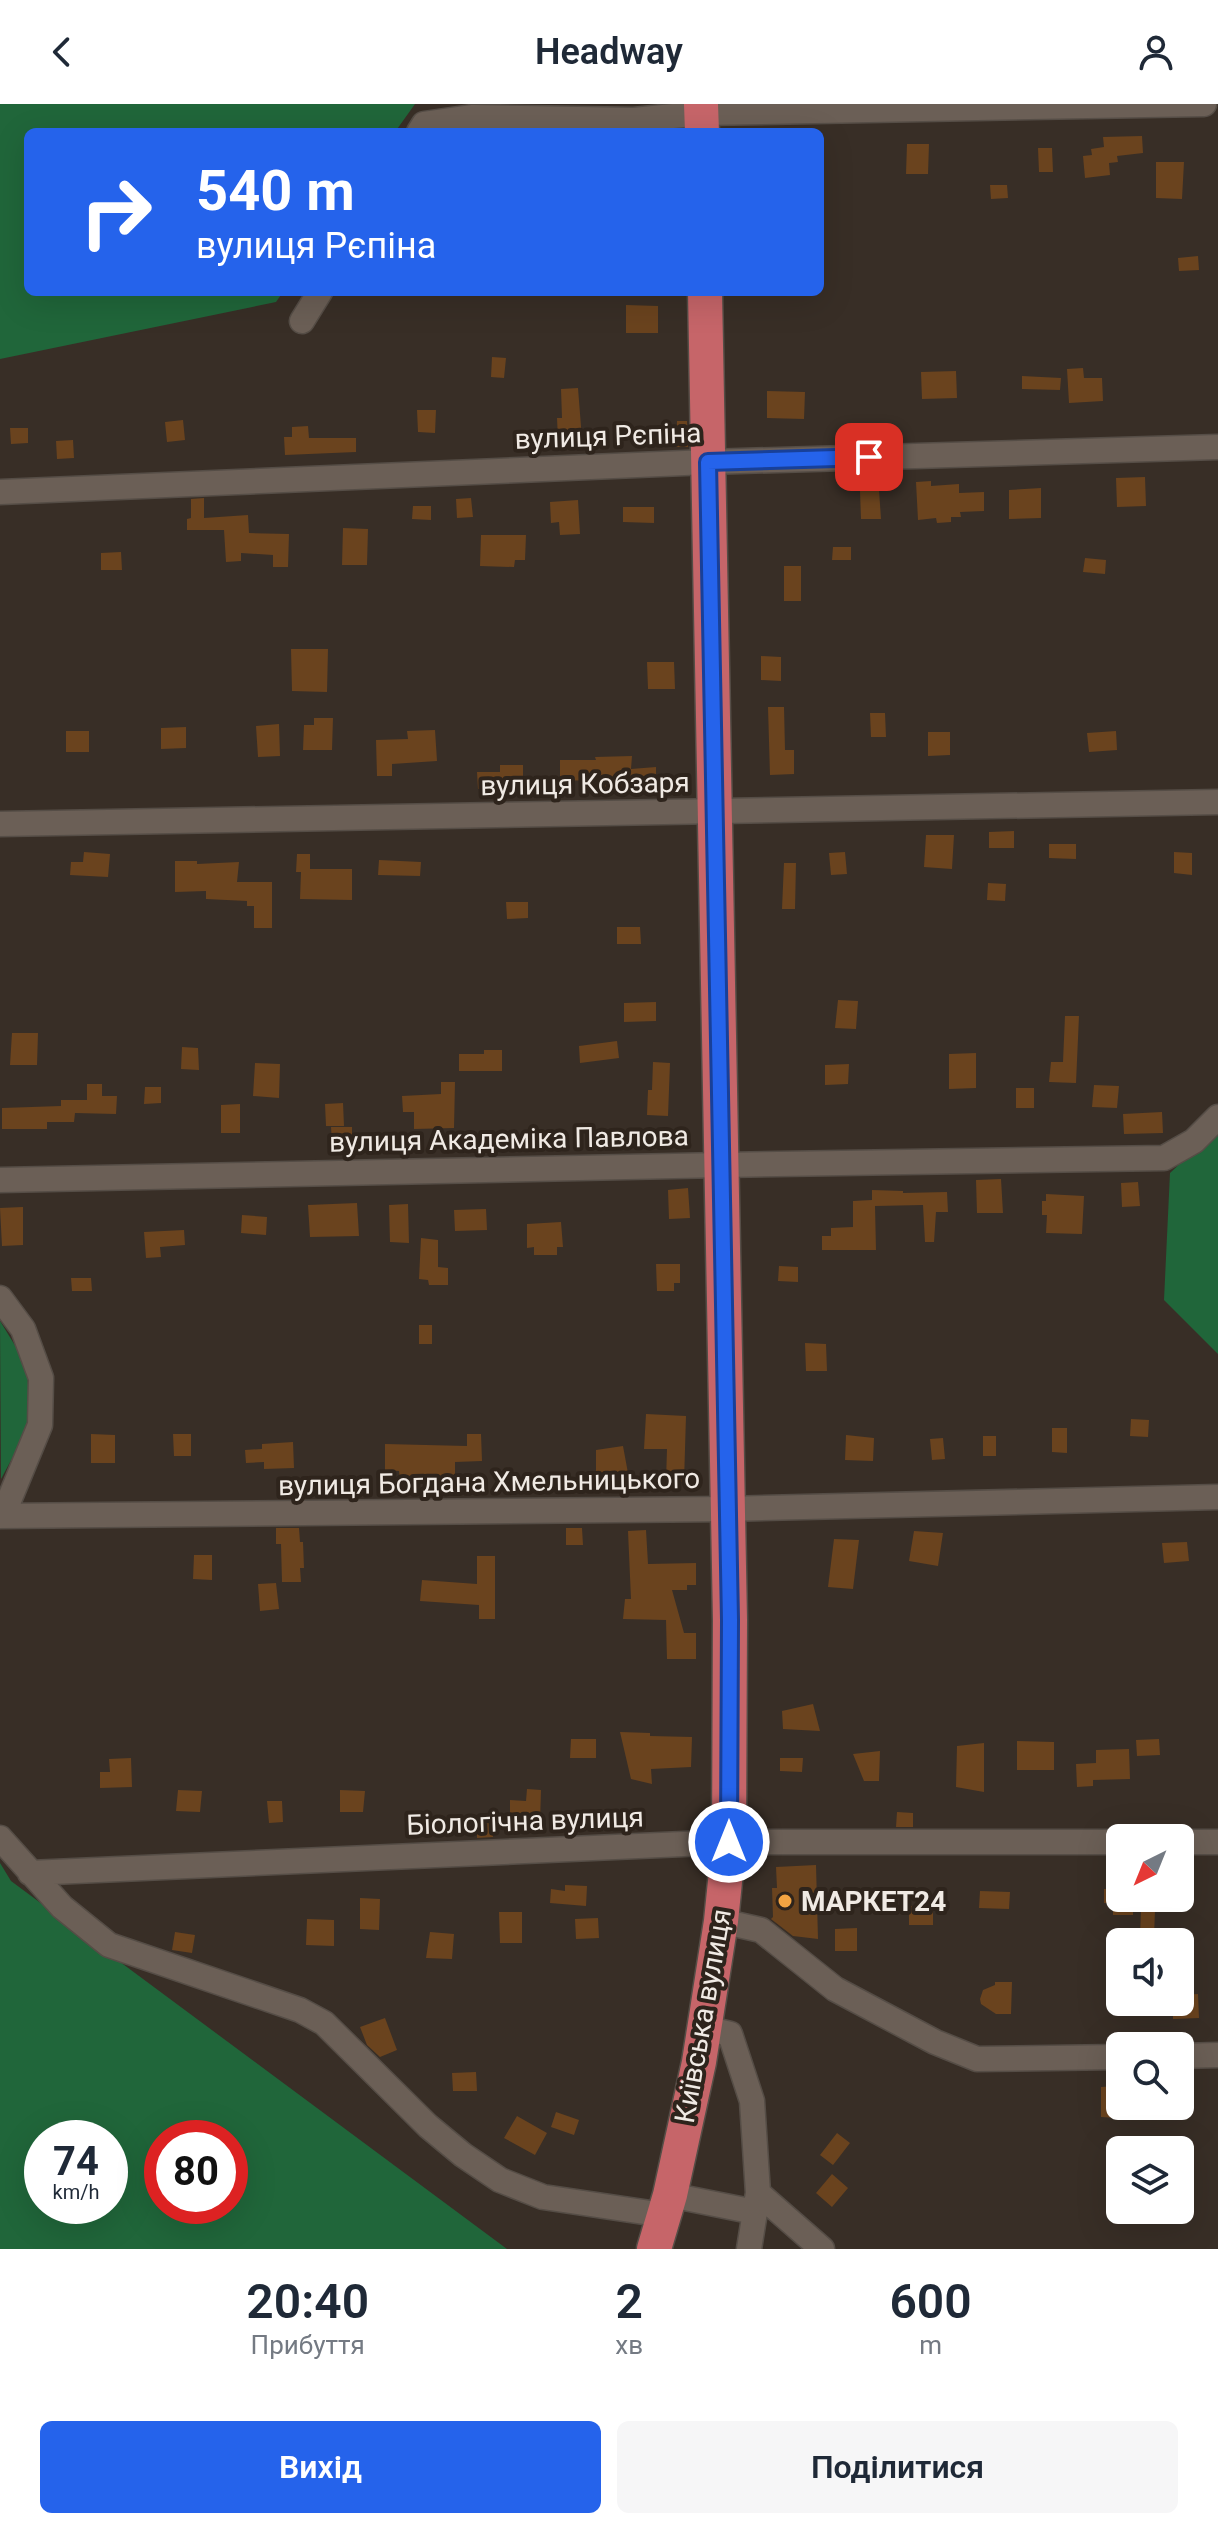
<!DOCTYPE html>
<html lang="uk">
<meta charset="utf-8">
<style>
body{margin:0;font-family:Roboto,sans-serif;background:#f6f6f7;color:#1f2937;height:100vh;display:flex;flex-direction:column;font-size:30px;white-space:nowrap}
*{box-sizing:border-box;margin:0}
p{font-size:26px;color:#747a83}
.icon{flex:none;width:44px;height:44px;fill:none;stroke:currentColor;stroke-width:2;stroke-linecap:round;stroke-linejoin:round}
.map{position:relative;height:2145px;overflow:hidden}
.sheet{display:flex;flex-direction:column;background:#fff;flex:1}
.sheet>*{flex:none}
.top-card{position:absolute;left:24px;top:24px;width:800px;height:168px;border-radius:12px;box-shadow:0 8px 32px #0002;background:#2563eb;color:#fff;overflow:hidden}
.needle{width:52px;rotate:223deg}
.buttons{position:absolute;left:1106px;top:1720px;display:grid;gap:16px}
.buttons a{display:grid;place-items:center;width:88px;height:88px;border-radius:12px;background:#fff;box-shadow:0 8px 32px #0002;font-size:40px}
.speed{position:absolute;left:24px;top:2016px;display:flex;gap:16px;font-size:40px;font-weight:700;text-align:center}
.speed>*{display:grid;place-content:center;width:104px;height:104px;border-radius:50%;background:#fff;box-shadow:0 8px 32px #0002;line-height:1}
.speed small{font-size:20px;font-weight:400}
.speed .limit{border:12px solid #d22;background:#fff;color:#111}
.pin{position:absolute;display:grid;place-items:center;width:68px;height:68px;color:#fff;margin:-34px;border-radius:16px;box-shadow:0 4px 12px #0006}
.me{position:absolute;width:88px;margin:-44px;rotate:0deg;stroke-linejoin:round;filter:drop-shadow(0 0 6px #0008)}
.turn{display:flex;align-items:center;gap:28px;height:168px;padding:0 40px;font-size:36px}
.turn .icon{width:104px;height:104px;stroke-width:2.5}
.turn b{display:block;font-size:56px;line-height:68px}
.eta{display:flex;justify-content:space-evenly;align-items:center;height:136px;text-align:center}
.eta b{font-size:48px;font-weight:600;line-height:56px}
.cta{display:flex;gap:16px;margin-top:auto;padding:16px 40px}
.cta a{flex:1;height:92px;border-radius:12px;background:#2563eb;color:#fff;font-size:32px;font-weight:600;line-height:92px;text-align:center}
.cta a+a{background:#f6f6f7;color:#1f2937}
header{display:flex;justify-content:space-between;align-items:center;height:104px;padding:0 40px;background:#fff;font-size:36px;font-weight:600}
.map>svg:first-child{display:block}
</style>
<header><svg class="icon" aria-label="back" viewBox="0 0 24 24"><path d="M15 5l-7 7 7 7"/></svg>Headway<svg class="icon" aria-label="person" viewBox="0 0 24 24"><circle cx="12" cy="8" r="4"/><path d="M4 21q1-7 8-7t8 7"/></svg></header>
<div class="map">
<svg width="1218" height="2145" viewBox="0 0 1218 2145">
<rect width="100%" height="100%" fill="#382e26"/>
<path fill="#20663a" fill-rule="evenodd" d="M0 0H415L395 28H28V188H283L276 198 0 255Z
M1218 1024V1250L1164 1196 1170 1069Z
M0 1217 27 1261 30 1321 1 1375Z
M0 1759 11 1777 507 2145H0ZM42 2034H110V2102H42ZM162 2034H230V2102H162Z"/>
<path fill="#6a431e" d="M1142 32 1143 49 1117 52 1118 58 1109 59 1110 71 1085 74 1083 52 1092 51 1091 45 1104 43 1103 33Z
M907 40H929L928 70H906Z
M1038 44H1052L1053 68H1039Z
M1156 58H1184L1182 95 1156 94Z
M990 81H1007L1008 94 991 95Z
M1198 152 1199 166 1179 167 1178 154Z
M626 201 658 202V229H626Z
M492 253 506 254 504 274 491 273Z
M1083 264 1084 274H1102L1103 297 1069 299 1067 265Z
M956 267 957 294 922 295 921 268Z
M1022 272 1061 274 1060 286 1022 285Z
M578 284 582 335 558 336 557 314H562L561 285Z
M767 287 805 288 804 315 767 314Z
M417 306H436L435 329 418 328Z
M183 316 185 336 167 338 165 318Z
M677 317H687L688 343H676Z
M308 322 309 334H356V348L285 351 284 333H292V323Z
M10 324H28V339L11 340Z
M73 336 74 354 57 355 56 337Z
M1145 373 1146 402 1117 403 1116 374Z
M931 377V382L959 380V389L984 388V407L960 408 961 413H951V418L937 419 936 414 918 416 916 378Z
M1041 384V414L1009 415V386Z
M879 386 881 415H861L860 387Z
M204 394V414L248 411 249 429 289 430 288 463H273V451L241 449V457L226 458 224 426H187V415L191 414V395Z
M471 394 473 413 457 414 456 395Z
M578 396 580 430 560 431 559 418 551 419 550 398Z
M413 402H431V416L412 415Z
M623 403H654V419L623 418Z
M343 424 368 425 367 461H342Z
M481 431H526L525 456H515L514 463 480 462Z
M833 443H851V456H832Z
M121 448 122 466H101V449Z
M1085 454 1106 456 1105 470 1083 468Z
M784 462H801V497H784Z
M291 545H328L327 588 292 587Z
M761 552 781 553V577L761 576Z
M647 558H674L675 585H648Z
M768 603H784L785 646H794V670L770 671Z
M870 609H885L886 633H871Z
M314 614H333L332 646H303L304 621H314Z
M279 620 280 652 258 653 256 622Z
M186 623V644L161 645V624Z
M435 626 437 657 392 660V672H377L376 636 408 635 407 627Z
M66 627H89V648H66Z
M1116 627 1117 646 1089 648 1087 629Z
M928 628H950V651L928 652Z
M632 652 631 665 656 663V683H596V677L560 676V656H596L595 653Z
M500 661H523V692H501V685H478L477 668H500Z
M1014 727V744H989V728Z
M926 731H954L952 765 924 763Z
M1049 740H1076V755L1049 754Z
M84 748 110 750 108 773 70 771 71 758H83Z
M845 748 847 770 831 771 829 749Z
M1174 748 1192 749V771L1174 769Z
M297 750H310V765H352V796L300 795 301 768H296Z
M379 756 421 758 420 772 378 771Z
M175 757H197V760L239 758 237 778H272V824H254V802H247V797L206 795V787L175 788Z
M784 759H796L795 805H782Z
M988 779 1006 780 1005 797 987 796Z
M506 798H528V814L507 815Z
M617 823H640L641 840H617Z
M838 896 858 897 856 925 835 924Z
M656 898V917L624 918V899Z
M1065 912H1079L1076 979 1049 978 1051 958H1063Z
M12 929H38L37 961H10Z
M617 937 619 954 580 959 579 942Z
M182 943 198 944 199 966 181 965Z
M484 946H502V967H459V950H484Z
M976 949V984L949 985V950Z
M653 958 670 959 668 1012 647 1011 648 986H652Z
M255 959 280 960 279 994 253 992Z
M849 960 848 980 825 981V961Z
M441 978H455L454 1024 414 1025V1008H403L402 992 441 990Z
M87 980H102V992H117L116 1010 75 1009 74 1018H47V1025H2V1004L61 1002V996H87Z
M1094 981 1119 982 1117 1004 1092 1003Z
M145 983H161V999L144 1000Z
M1016 984H1034V1004H1016Z
M343 999 344 1022H326L325 1000Z
M240 1000V1029H221V1001Z
M1162 1008 1163 1029 1124 1030 1123 1010Z
M331 1023H352V1039H332Z
M1001 1075 1003 1109H977L976 1076Z
M1138 1078 1140 1102 1122 1103 1121 1079Z
M688 1084 690 1114 669 1115 668 1086Z
M872 1086 903 1087V1089L947 1088 948 1108H936L934 1138H925L923 1101 875 1102 876 1146H822V1132H831V1124L853 1123V1097L872 1096Z
M1046 1090 1084 1092 1082 1130 1046 1129 1047 1111H1042V1097H1046Z
M357 1099 359 1132 310 1133 308 1101Z
M408 1100 409 1139 390 1138 389 1101Z
M23 1103V1141L2 1142 0 1104Z
M486 1105 487 1126 455 1127 454 1106Z
M242 1111 267 1113 266 1131 241 1129Z
M561 1118 563 1143H557V1151H534V1143L527 1144V1120Z
M184 1126 185 1141 160 1143 161 1153 146 1154 144 1128Z
M421 1134 438 1136V1163L448 1164V1181H429L428 1176 419 1175Z
M656 1160H680V1179H674V1187H657Z
M779 1162 798 1163V1178L778 1177Z
M71 1174H91L92 1187H72Z
M419 1221H432V1240H419Z
M805 1239 826 1240 827 1267H806Z
M646 1310 686 1312 684 1378 666 1377 667 1345H644Z
M1131 1315 1149 1316 1148 1333 1130 1332Z
M1052 1324H1067V1349L1052 1348Z
M91 1330 115 1331V1359H91Z
M173 1330H191V1352H174Z
M467 1330H481L482 1357 455 1358V1380L440 1381V1373L400 1375 399 1367 385 1366V1340L467 1342Z
M846 1331 874 1334 873 1357 845 1356Z
M983 1332H996V1352H983Z
M943 1334 945 1355 932 1356 930 1335Z
M293 1338 294 1364 264 1365V1358L246 1359 245 1346 262 1345V1340Z
M623 1342 630 1380 596 1376V1346Z
M548 1370H568V1387H548Z
M276 1424H299L300 1438H303L304 1464H300L301 1478H282L281 1440H276Z
M566 1424H582L583 1441H566Z
M646 1426 648 1460 696 1459V1481H687V1486H672L684 1529H696V1555H667L666 1516 623 1515 625 1495H631L628 1427Z
M914 1427 943 1429 938 1462 909 1457Z
M834 1435 859 1436 853 1485 828 1483Z
M1187 1438 1189 1457 1164 1459 1162 1439Z
M194 1451H212V1476L193 1475Z
M477 1452H495V1515H479V1501L420 1497 422 1476 477 1480Z
M276 1479 279 1505 260 1507 258 1480Z
M813 1600 820 1627 783 1625 782 1607Z
M620 1628 650 1629V1632L692 1633 691 1663 651 1665 652 1680 631 1675Z
M571 1635H596V1654H570Z
M1159 1635 1160 1651 1137 1652 1136 1636Z
M1017 1637 1054 1638V1666H1017Z
M984 1639V1688L956 1683 957 1642Z
M1129 1645 1130 1675 1093 1676V1682L1077 1683 1076 1660 1096 1659V1646Z
M880 1647 879 1677H864L853 1650Z
M131 1654 132 1683 100 1684V1668H110L109 1655Z
M780 1654H803L802 1668 780 1667Z
M527 1685 541 1686 540 1718H510V1696L526 1697Z
M178 1686 202 1687 200 1708 176 1707Z
M340 1686 365 1687 363 1708H340Z
M267 1697H282L283 1718 269 1719Z
M897 1708 913 1709V1723H896Z
M477 1711 493 1712V1733L477 1734Z
M816 1761 818 1835 793 1832 771 1815 773 1813 772 1784H777L776 1763Z
M565 1781 587 1782 586 1802 550 1799 551 1785 565 1787Z
M1104 1785H1120V1794H1133V1811H1113V1799H1104Z
M980 1787 1010 1788 1009 1805 979 1804Z
M360 1794 380 1795 379 1826 360 1825Z
M909 1802H933V1821H909Z
M1141 1806H1155L1154 1833 1140 1832Z
M499 1808H522V1839H500Z
M598 1814 599 1834 576 1835 575 1815Z
M307 1815 334 1816V1842L306 1841Z
M857 1824V1847H835V1825Z
M175 1828 195 1831 192 1849 172 1846Z
M430 1828 454 1830 452 1855 426 1854Z
M995 1878H1012L1011 1910H996L981 1900 980 1895 983 1886 995 1881Z
M1198 1890 1199 1914 1173 1915V1898H1180V1891Z
M385 1914 397 1946 380 1953 367 1941 360 1923Z
M476 1968 477 1987H453L452 1969Z
M1116 1982V2014L1101 2013V1983Z
M556 2008 579 2016 574 2031 551 2023Z
M517 2012 547 2029 535 2051 504 2034Z
M837 2029 850 2039 833 2061 820 2051Z
M832 2070 848 2084 832 2103 816 2089Z"/>
<g fill="none" stroke-linecap="round" stroke-linejoin="round">
<defs>
<path id="minor" d="M419 28 424 20 473 13 634 16 702 9 1204 0
M302 217 320 188
M0 388 708 358 1218 343
M0 720 1218 698
M0 1076 722 1061 1164 1054 1194 1037 1218 1013
M0 1194 23 1225 41 1274 40 1321 3 1411
M0 1412 726 1405 1218 1393
M0 1734 62 1803 109 1841 300 1906 324 1919 428 2022 463 2051 500 2076 543 2093 664 2111
M1180 1738H1218
M30 1769 729 1738H1120
M721 1817 761 1826 835 1885 935 1938 977 1955 1120 1953
M705 1924 730 1930 752 1997 758 2089 749 2145
M1180 1952 1218 1951
M758 2089 822 2145
M670 2091 755 2108"/>
<path id="highway" d="M701 0 702 28
M654 2145 670 2091 699 1958 721 1817 729 1738 730 1516 705 188"/>
</defs>
<use href="#minor" stroke="#554d46" stroke-width="27"/>
<use href="#highway" stroke="#554d46" stroke-width="37"/>
<use href="#minor" stroke="#6b5f56" stroke-width="24"/>
<use href="#highway" stroke="#c66569" stroke-width="34"/>
</g>
<g fill="none" stroke-linecap="round" stroke-linejoin="round">
<defs>
<path id="route" d="M729 1738 730 1516 708 358 869 353"/>
</defs>
<use href="#route" stroke="#184099" stroke-width="20"/>
<use href="#route" stroke="#2563eb" stroke-width="14"/>
</g>
<circle fill="#f3a442" stroke="#2e241c" stroke-width="3" cx="785" cy="1797" r="8"/>
<g text-anchor="middle" dominant-baseline="central" stroke-width="8" stroke-linejoin="round" paint-order="stroke">
<g font-size="28" fill="#f0eae4" stroke="#2e241c">
<text transform="translate(608 332) rotate(-2)">вулиця Рєпіна</text>
<text transform="translate(585 680) rotate(-1)">вулиця Кобзаря</text>
<text transform="translate(509 1035) rotate(-1)">вулиця Академіка Павлова</text>
<text transform="translate(489 1378) rotate(-1)">вулиця Богдана Хмельницького</text>
<text transform="translate(525 1717) rotate(-2)">Біологічна вулиця</text>
<text transform="translate(703 1912) rotate(-80)">Київська вулиця</text>
</g>
<g font-size="28" font-weight="bold" fill="#f0eae4" stroke="#2e241c" text-anchor="start">
<text x="801" y="1797">МАРКЕТ24</text>
</g>
</g>
</svg>
<div class="buttons">
<a><svg class="needle" viewBox="-14 -14 28 28"><path d="M0-13l5 13h-10z" fill="#e53935"/><path d="M0 13l5-13h-10z" fill="#747a83"/></svg></a>
<a><svg class="icon" aria-label="sound" viewBox="0 0 24 24"><path d="M4 9h4l5-4v14l-5-4H4zM17 9q2 3 0 6"/></svg></a>
<a><svg class="icon" aria-label="search" viewBox="0 0 24 24"><circle cx="10" cy="10" r="6"/><path d="M15 15l6 6"/></svg></a>
<a><svg class="icon" aria-label="layers" viewBox="0 0 24 24"><path d="M12 4l9 5-9 5-9-5zM3 14l9 5 9-5"/></svg></a>
</div>
<div class="speed"><div>74<small>km/h</small></div><div class="limit">80</div></div>
<div class="pin" style="left:869px;top:353px;background:#d93025"><svg class="icon" aria-label="arrive" viewBox="0 0 24 24"><path d="M6 21V4h12l-3 4 3 4H6"/></svg></div>
<svg class="me" style="left:729px;top:1738px" viewBox="-20 -20 40 40"><circle r="17" fill="#2563eb" stroke="#fff" stroke-width="3"/><path d="M0-11L8 9 0 5-8 9z" fill="#fff"/></svg>
<div class="top-card">
<div class="turn"><svg class="icon" aria-label="right" viewBox="0 0 24 24"><path d="M7 20v-9h11M14 6l5 5-5 5"/></svg><div><b>540 m</b>вулиця Рєпіна</div></div>
</div>
</div>
<section class="sheet">
<div class="eta">
<div><b>20:40</b><p>Прибуття</p></div>
<div><b>2</b><p>хв</p></div>
<div><b>600</b><p>m</p></div>
</div>
<div class="cta"><a>Вихід</a><a>Поділитися</a></div>
</section>
